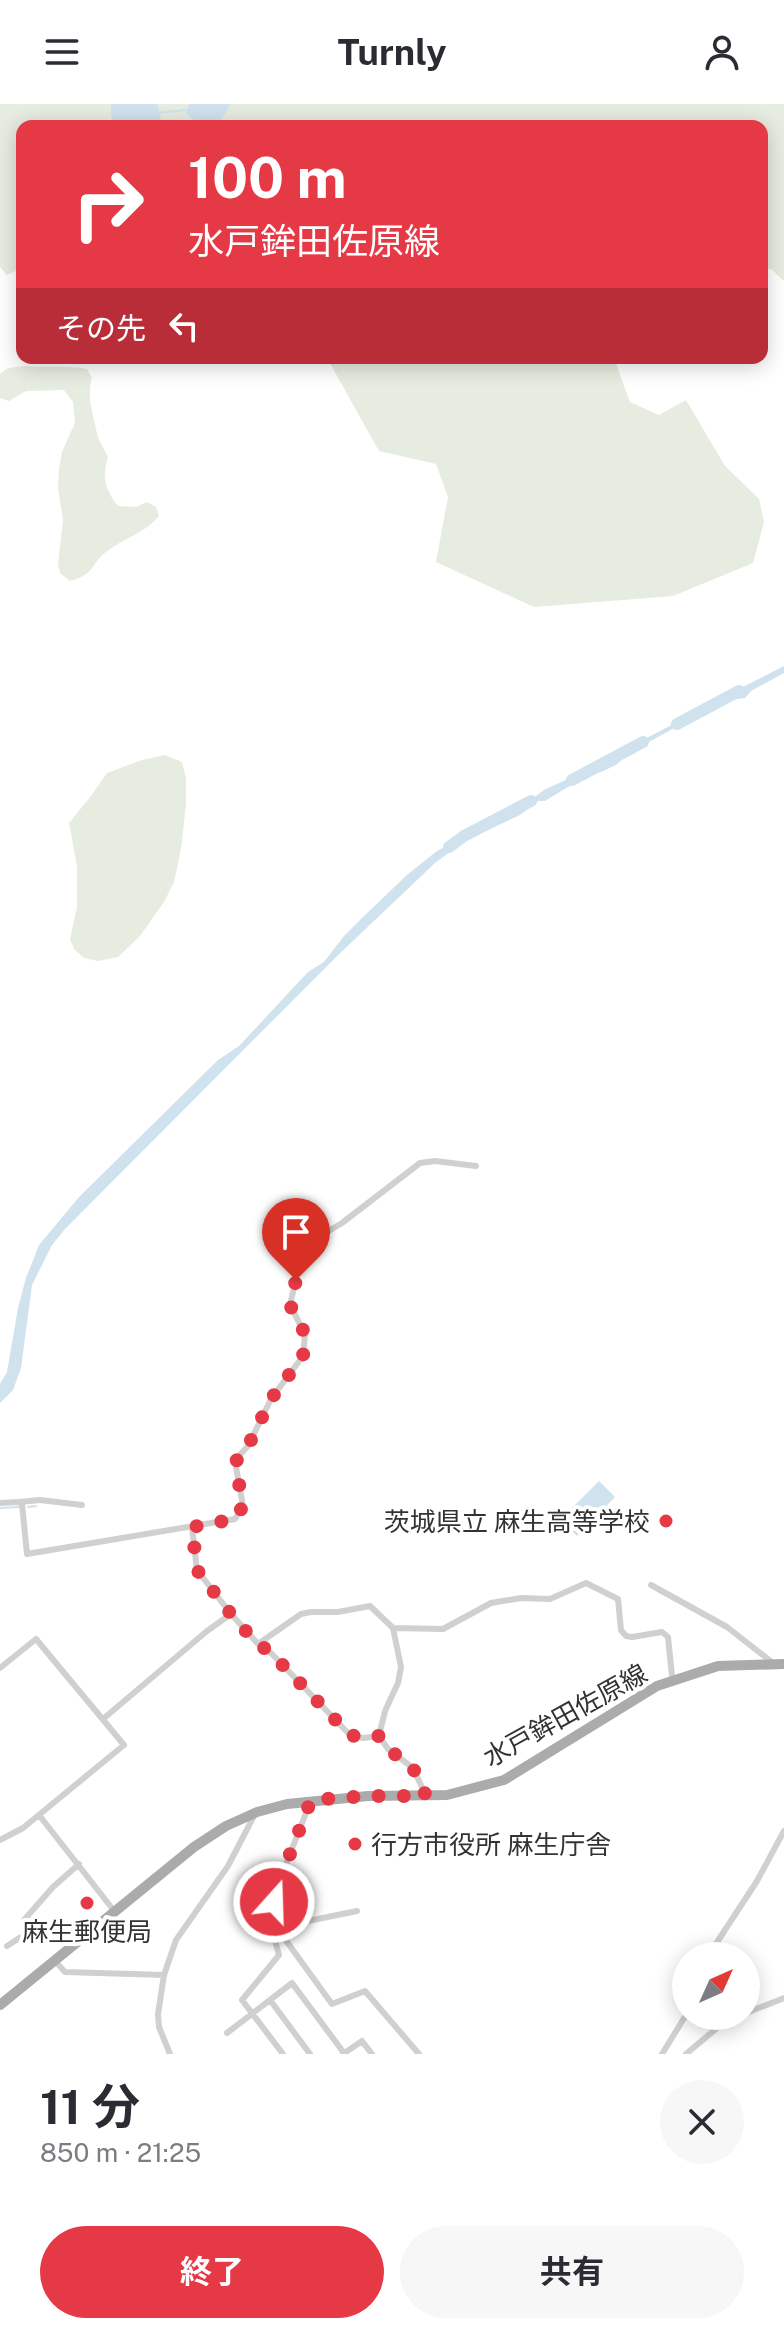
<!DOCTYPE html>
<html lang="ja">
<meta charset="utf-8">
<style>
body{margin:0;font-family:"Public Sans","Noto Sans JP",sans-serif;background:#f7f7f7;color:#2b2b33;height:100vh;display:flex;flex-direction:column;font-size:30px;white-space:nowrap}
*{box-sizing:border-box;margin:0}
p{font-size:26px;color:#7c7c81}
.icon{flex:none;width:44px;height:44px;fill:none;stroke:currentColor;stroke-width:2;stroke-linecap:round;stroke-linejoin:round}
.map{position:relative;height:1950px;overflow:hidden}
.details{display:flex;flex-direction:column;background:#fff;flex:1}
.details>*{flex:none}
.banner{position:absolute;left:16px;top:16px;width:752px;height:244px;border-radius:16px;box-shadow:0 4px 20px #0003;background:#e63946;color:#fff;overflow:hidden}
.needle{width:52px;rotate:45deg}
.fabs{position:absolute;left:672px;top:1838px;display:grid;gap:16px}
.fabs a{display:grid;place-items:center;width:88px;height:88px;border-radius:50%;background:#fff;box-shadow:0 4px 20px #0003;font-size:40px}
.pin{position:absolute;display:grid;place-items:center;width:68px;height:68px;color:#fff;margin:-82px -34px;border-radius:50% 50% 50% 0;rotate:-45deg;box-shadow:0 0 8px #0007}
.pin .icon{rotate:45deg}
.me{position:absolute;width:88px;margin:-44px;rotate:20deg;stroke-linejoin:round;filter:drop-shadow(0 0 6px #0008)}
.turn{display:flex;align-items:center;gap:28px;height:168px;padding:0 40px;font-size:36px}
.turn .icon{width:104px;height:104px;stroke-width:2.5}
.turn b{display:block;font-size:56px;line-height:68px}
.then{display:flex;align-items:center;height:76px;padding:0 40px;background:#0003;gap:16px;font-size:30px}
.round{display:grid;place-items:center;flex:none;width:84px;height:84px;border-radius:42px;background:#f7f7f7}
.overview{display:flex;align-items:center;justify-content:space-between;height:136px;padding:0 40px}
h1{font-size:48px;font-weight:700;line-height:60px}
.action{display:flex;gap:16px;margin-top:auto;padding:16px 40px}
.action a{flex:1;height:92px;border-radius:48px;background:#e63946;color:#fff;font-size:32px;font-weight:700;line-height:92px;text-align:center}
.action a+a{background:#f7f7f7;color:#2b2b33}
header{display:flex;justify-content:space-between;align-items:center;height:104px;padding:0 40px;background:#fff;font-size:36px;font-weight:700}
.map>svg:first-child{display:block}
</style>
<header><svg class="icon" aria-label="menu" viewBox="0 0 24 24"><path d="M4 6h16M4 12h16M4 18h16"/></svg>Turnly<svg class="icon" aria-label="person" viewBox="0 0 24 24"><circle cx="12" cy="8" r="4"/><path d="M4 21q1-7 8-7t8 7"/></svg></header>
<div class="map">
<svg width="784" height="1950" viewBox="0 0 784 1950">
<rect width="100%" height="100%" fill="#fff"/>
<path fill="#e6ecdf" d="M0 0H784V177L771 165 762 166V22H22V164L7 171 0 163Z
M327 254H614L630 298 659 311 686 296 725 362 759 395 764 418 753 459 673 492 534 503 436 458 448 393 436 360 379 347Z
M25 262C46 264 67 261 87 265L92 274 90 282V298L98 334 108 353C102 373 105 386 118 402L136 403 147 398 156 403 159 412C146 428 127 433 110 445 90 458 98 469 70 477L60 469 58 460 63 416 58 384 59 365 62 348 75 319 73 298 64 286 26 287 9 297 0 294V270L8 264Z
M165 651 182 658 186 674V700L181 745 174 778 164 798 140 832 118 853 98 857 84 854 74 845 70 835 77 803V762L69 719 91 692 107 669 142 656Z"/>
<path fill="#cfe2ee" d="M111 0H157L161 16 159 22H116L111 13Z
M189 0H231L217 22H200L186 9Z
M784 562V569L751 587 745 594 729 596 687 617 629 649 616 661 601 668 586 672 545 697H538L520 711 466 736 435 759 335 854 65 1125 52 1141 32 1181 21 1264 13 1286 0 1299V1280L7 1268 18 1204 26 1174 39 1141 79 1093 218 956 239 942 308 868 324 858 344 832 362 814 408 770 437 747 457 736 506 715 544 686 583 668 606 663 639 638 683 615 713 604 737 586Z
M599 1377 615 1393 577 1432 560 1416Z"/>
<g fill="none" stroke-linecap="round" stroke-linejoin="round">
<path stroke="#cfe2ee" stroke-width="2" d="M157 9 187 6
M28 1403 36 1402
M0 1404 19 1403"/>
<path stroke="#cfe2ee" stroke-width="12" d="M677 620 739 587
M572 676 643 638
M449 743 464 732 531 697"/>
<path stroke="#d0d0d0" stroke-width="6" d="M19 1398 40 1396 82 1401
M0 1399 19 1398 22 1400 27 1450 235 1415 243 1402 236 1363 237 1354 248 1342 271 1295 303 1252 305 1230 290 1201 299 1162 317 1134 342 1119 420 1059 435 1057 476 1062
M192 1423 197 1466 231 1510 258 1540 272 1550 350 1631 363 1634 379 1632
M651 1481 727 1523 773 1559
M393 1524 401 1563 398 1579 385 1607 379 1632 388 1645 413 1664 426 1692
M258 1540 301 1510 311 1508H338L370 1502 393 1524 443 1525 491 1499 521 1494 550 1495 586 1479 618 1495 621 1526 626 1532 632 1533 662 1528 668 1533 672 1572 674 1577
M0 1564 36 1535 124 1641 23 1724 0 1736
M103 1615 207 1527 231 1510
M39 1711 115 1808
M274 1812 303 1818 357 1807
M252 1815 274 1820 332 1900 365 1887 419 1950
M7 1842 24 1831V1816L53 1783 79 1760
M708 1852 757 1777 784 1727
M55 1857 65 1868 164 1871
M270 1896 310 1950
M746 1909 784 1894
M227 1929 292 1879 344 1949
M170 1950 159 1923 158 1910 164 1871 176 1836 228 1762 255 1710
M283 1950 242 1896 279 1851 274 1833V1798L278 1781 311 1696
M343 1950 362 1937 372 1950
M662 1950 686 1911
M686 1950 717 1924 738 1912"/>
<path stroke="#ababab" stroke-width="10" d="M0 1901 194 1743 226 1722 257 1708 287 1700 368 1692 447 1691 504 1676 657 1582 718 1562 784 1560"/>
</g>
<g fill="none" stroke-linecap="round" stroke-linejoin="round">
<path stroke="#e63946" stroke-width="14" stroke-dasharray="0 25.2" d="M274 1798 278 1781 311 1696 368 1692H426L413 1664 388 1645 379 1632 363 1634 350 1631 272 1550C241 1528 220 1495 197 1466L192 1423 235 1415 243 1402 236 1363 237 1354 248 1342 271 1295 303 1252 305 1230 290 1201 296 1176"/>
</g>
<g fill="#e63946" stroke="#fff" stroke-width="3">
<circle cx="666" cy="1417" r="8"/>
<circle cx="355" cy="1740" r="8"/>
<circle cx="87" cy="1799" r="8"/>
</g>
<g text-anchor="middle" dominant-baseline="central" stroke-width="8" stroke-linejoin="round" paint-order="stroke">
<g font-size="26" fill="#333" stroke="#fff" text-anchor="end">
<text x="650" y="1417">茨城県立 麻生高等学校</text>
<text x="371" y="1740" text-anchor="start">行方市役所 麻生庁舎</text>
<text x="87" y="1827" text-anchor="middle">麻生郵便局</text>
</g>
<g font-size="26" fill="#333" stroke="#fff">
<text transform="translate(565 1611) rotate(-29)">水戸鉾田佐原線</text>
</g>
</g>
</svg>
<div class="fabs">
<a><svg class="needle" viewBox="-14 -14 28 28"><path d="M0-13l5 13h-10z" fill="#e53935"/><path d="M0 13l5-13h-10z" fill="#7c7c81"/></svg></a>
</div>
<div class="pin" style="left:296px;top:1176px;background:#d93025"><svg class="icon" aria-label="arrive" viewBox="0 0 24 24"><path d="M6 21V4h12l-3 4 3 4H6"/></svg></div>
<svg class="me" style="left:274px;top:1798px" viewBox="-20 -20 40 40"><circle r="17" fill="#e63946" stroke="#fff" stroke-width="3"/><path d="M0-11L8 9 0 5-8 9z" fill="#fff"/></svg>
<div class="banner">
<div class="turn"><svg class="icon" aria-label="right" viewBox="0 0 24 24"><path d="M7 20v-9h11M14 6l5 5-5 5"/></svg><div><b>100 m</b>水戸鉾田佐原線</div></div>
<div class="then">その先<svg class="icon" aria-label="left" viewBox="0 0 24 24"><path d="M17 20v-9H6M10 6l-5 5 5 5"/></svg></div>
</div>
</div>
<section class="details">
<div class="overview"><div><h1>11 分</h1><p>850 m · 21:25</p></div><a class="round"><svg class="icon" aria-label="close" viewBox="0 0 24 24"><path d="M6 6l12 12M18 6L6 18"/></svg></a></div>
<div class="action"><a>終了</a><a>共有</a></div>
</section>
